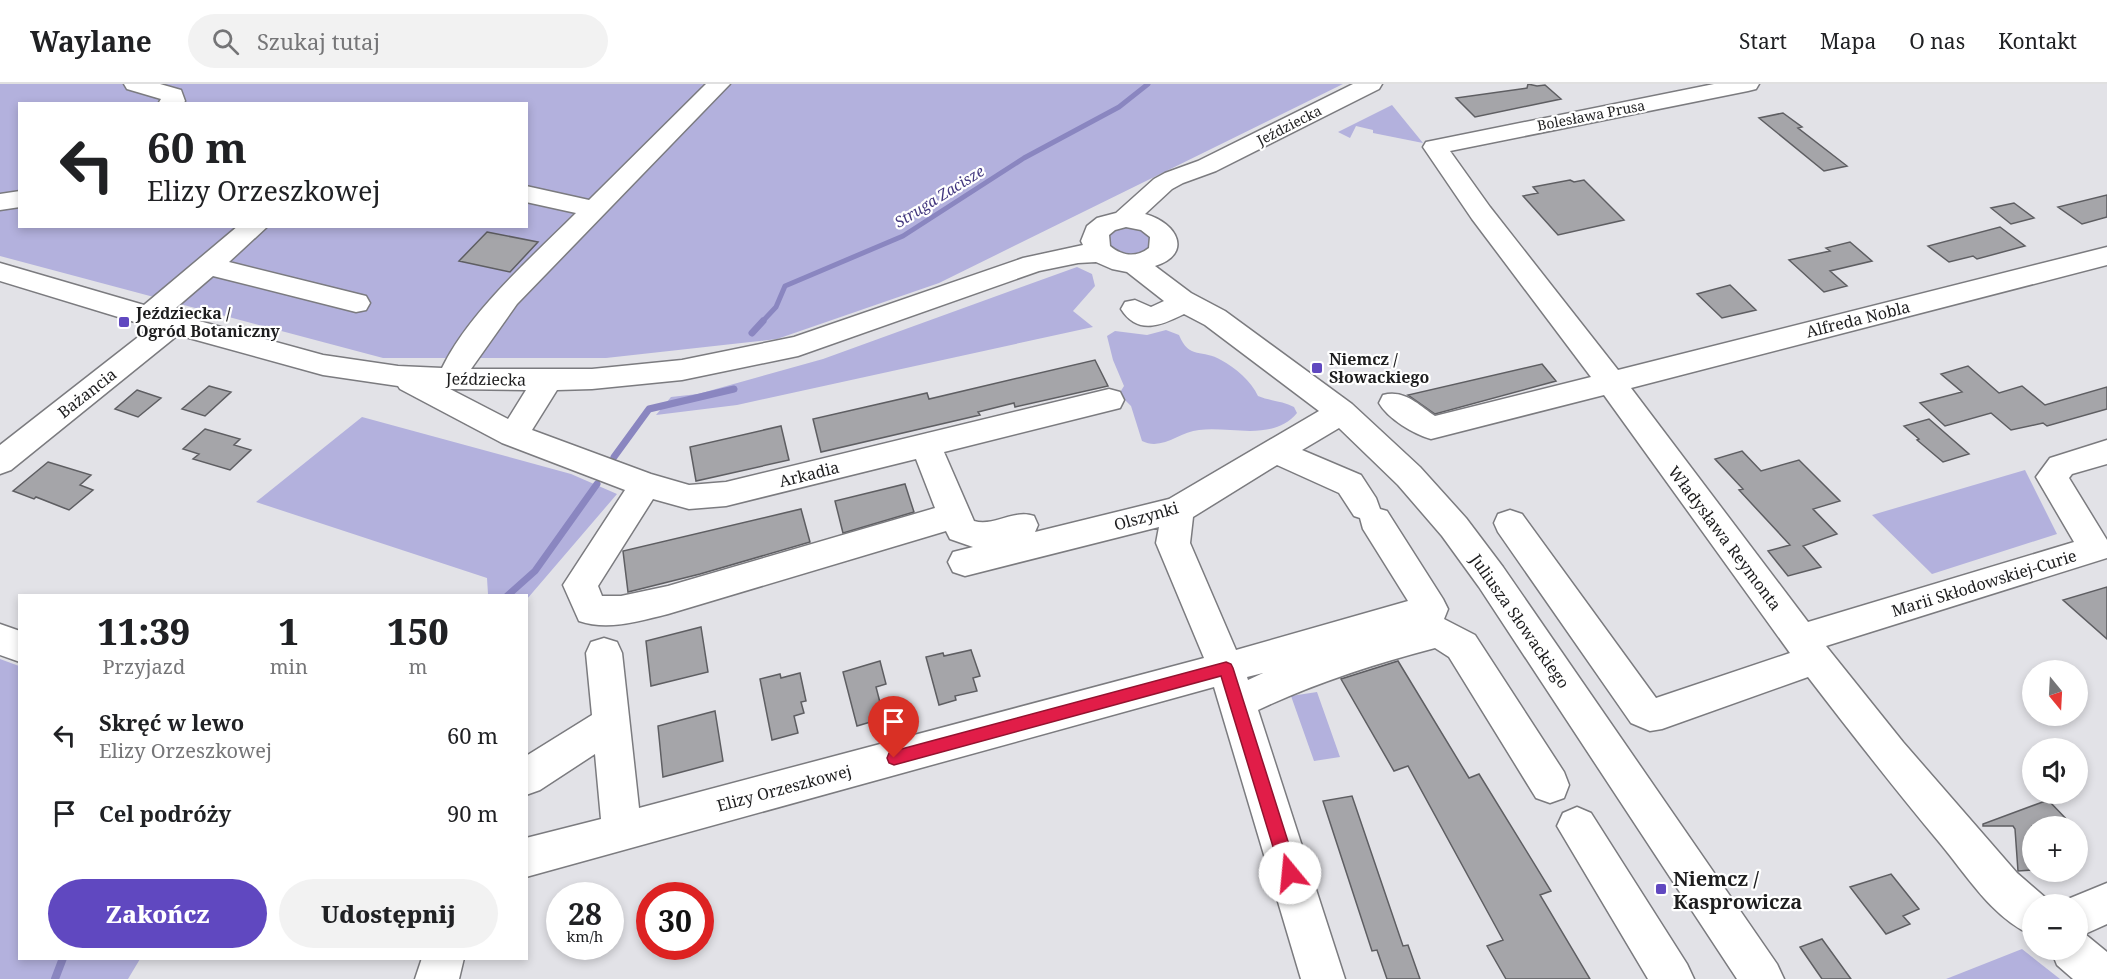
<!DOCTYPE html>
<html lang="pl">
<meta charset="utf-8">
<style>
body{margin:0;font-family:"Noto Serif",serif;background:#f2f2f2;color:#202124;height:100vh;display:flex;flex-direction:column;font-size:22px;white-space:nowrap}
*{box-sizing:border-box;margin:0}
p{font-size:20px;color:#757577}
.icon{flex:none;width:33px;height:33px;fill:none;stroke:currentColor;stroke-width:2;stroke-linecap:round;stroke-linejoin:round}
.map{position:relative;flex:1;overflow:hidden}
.drawer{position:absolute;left:18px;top:510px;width:510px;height:366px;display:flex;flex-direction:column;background:#fff;border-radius:0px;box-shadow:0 3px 9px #0003}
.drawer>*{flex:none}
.banner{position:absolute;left:18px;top:18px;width:510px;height:126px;border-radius:0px;box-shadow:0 3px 9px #0003;background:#fff;color:#202124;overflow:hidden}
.needle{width:39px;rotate:162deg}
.buttons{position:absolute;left:2022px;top:576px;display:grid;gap:12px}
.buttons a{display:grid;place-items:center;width:66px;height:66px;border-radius:50%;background:#fff;box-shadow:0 3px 9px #0003;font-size:30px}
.speed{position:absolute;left:546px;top:798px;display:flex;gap:12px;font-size:30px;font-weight:700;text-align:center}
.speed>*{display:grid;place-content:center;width:78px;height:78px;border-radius:50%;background:#fff;box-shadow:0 3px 9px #0003;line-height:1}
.speed small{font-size:15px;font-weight:400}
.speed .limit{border:9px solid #d22;background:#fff;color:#111}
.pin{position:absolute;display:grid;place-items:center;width:51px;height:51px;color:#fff;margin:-62px -26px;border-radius:50% 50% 50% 0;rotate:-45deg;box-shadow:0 0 6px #0007}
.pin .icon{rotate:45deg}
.me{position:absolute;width:66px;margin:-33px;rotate:343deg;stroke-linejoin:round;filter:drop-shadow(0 0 4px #0008)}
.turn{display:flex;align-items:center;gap:21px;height:126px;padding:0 30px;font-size:27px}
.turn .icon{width:78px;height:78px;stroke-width:2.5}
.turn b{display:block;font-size:42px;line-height:51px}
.eta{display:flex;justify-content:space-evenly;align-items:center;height:102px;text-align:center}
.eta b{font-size:36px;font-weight:800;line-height:42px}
.primary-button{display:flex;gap:12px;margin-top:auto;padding:12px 30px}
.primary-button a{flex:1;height:69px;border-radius:36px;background:#6048c0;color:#fff;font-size:24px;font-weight:800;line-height:69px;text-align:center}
.primary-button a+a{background:#f2f2f2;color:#202124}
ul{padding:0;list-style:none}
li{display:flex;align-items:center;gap:18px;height:78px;padding:0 30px}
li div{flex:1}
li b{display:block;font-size:22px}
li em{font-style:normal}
header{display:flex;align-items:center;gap:36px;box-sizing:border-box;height:84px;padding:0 30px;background:#fff;border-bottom:2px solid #e0e0e0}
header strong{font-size:28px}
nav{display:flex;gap:33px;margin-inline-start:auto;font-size:21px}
.search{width:420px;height:54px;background:#f2f2f2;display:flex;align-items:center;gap:15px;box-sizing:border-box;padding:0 21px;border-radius:33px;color:#757577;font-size:22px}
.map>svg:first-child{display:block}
</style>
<header>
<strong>Waylane</strong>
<div class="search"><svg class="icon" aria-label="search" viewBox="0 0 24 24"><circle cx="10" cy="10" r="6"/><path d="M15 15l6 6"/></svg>Szukaj tutaj</div>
<nav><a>Start</a><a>Mapa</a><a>O nas</a><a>Kontakt</a></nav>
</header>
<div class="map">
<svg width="2107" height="895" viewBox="0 0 2107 895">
<rect width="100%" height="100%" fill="#e2e2e7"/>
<path fill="#b3b1dd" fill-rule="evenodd" d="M0 0H1343L939 199 777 255 606 274H383L0 172ZM20 20H526V142H20Z
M1392 21 1423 59 1373 49V46L1356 42 1350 54 1338 48Z
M1121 143H1135L1151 152 1149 165C1135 175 1118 171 1107 159L1109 149Z
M1077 183 1092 190 1095 202 1073 227 1093 243 737 321 656 331 671 313 698 310 823 275Z
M1166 246 1179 251C1189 276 1203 265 1221 276 1236 284 1251 297 1258 312 1270 317 1283 317 1294 323L1297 329C1273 358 1231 342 1199 346 1179 348 1162 367 1142 357L1131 322 1119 310 1124 302 1113 276 1107 252 1115 247 1147 251Z
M362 333 571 390 617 410 527 515 526 512 485 511 488 510 487 494 256 418Z
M2025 386 2057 450 1932 490 1872 431Z
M0 575 19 582 20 874 140 875 128 895H0Z
M1317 608 1340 673 1314 677 1291 612Z
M2022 865 2060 895H1946Z"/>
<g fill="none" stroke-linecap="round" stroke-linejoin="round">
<path stroke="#8a86c0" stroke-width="5" d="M761 239 776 223 785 202 903 152 1024 74 1119 23 1148 0"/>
<path stroke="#8a86c0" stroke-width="7" d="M752 249 763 237
M614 373 649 325 734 305
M507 512 535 487 597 400"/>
<path stroke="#8a86c0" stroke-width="8" d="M55 895 63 874"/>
</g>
<path fill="#a5a5a9" stroke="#5e5e62" stroke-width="1.5" d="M1528 0 1537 2 1545 1 1561 15 1475 33 1456 14 1527 4Z
M1783 29 1802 43 1798 44 1847 82 1824 87 1759 34Z
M1570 96 1574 98 1584 96 1624 136 1558 151 1523 112 1538 109 1533 103Z
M2107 111V133L2082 140 2058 123Z
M2014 119 2034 134 2011 140 1991 124Z
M2000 143 2025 162 1977 175 1973 172 1949 178 1928 162Z
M487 148 538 158 510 188 459 177Z
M1850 158 1872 177 1830 187 1847 202 1824 208 1789 176 1830 167 1826 164Z
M1730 201 1756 226 1722 234 1697 210Z
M1095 276 1108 302 1015 323 1014 319 978 328 980 331 821 368 813 335 927 309 929 315Z
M1542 280 1556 297 1435 330 1408 311Z
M1968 282 1999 309 2022 302 2045 321 2107 303V325L2047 342 2043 339 2011 346 1991 329 1945 342 1920 319 1962 308 1941 290Z
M209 302 231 308 205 332 182 325Z
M137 306 161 314 138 333 115 325Z
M1929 335 1969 370 1943 378 1917 356 1919 355 1904 342Z
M781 342 789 376 696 397 690 363Z
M205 345 240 355 234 361 251 366 230 386 193 375 199 370 183 365Z
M1742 367 1761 387 1799 376 1840 417 1813 425 1837 450 1803 462 1821 483 1788 492 1768 467 1790 461 1739 406 1743 405 1715 375Z
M48 378 91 391 80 401 93 406 69 426 36 413 34 415 13 407Z
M905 400 914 428 843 449 835 417Z
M801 425 810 458 700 490 628 508 623 467Z
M2107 503V555L2063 516Z
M701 543 708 588 651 602 646 557Z
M971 566 980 592 973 594 977 607 955 612 956 616 939 621 926 573 943 569 944 572Z
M880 577 886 600 876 603 883 630 873 633 874 637 857 642 843 588Z
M1398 577 1469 694 1479 690 1551 807 1540 811 1590 895H1506L1487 862 1503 856 1408 682 1394 687 1341 595Z
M800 589 806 617 801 618 804 629 794 632 798 649 772 656 760 595 780 590 781 594Z
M715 627 723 677 663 693 658 642Z
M1352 712 1403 862 1408 861 1420 895H1387L1377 866 1372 867 1323 717Z
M2048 716 2073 742H2032V786L2018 787 2015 745 2013 742H1983V740Z
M1891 790 1919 825 1903 832 1910 840 1886 850 1850 803Z
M1822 855 1851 895H1822L1800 863Z"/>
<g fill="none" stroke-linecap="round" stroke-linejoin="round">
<defs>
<path id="minor" d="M124 0H160L181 6 185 17 183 20H158L161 15 127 5Z
M706 0H730L517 220 471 285H592L682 276 794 253 1023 174 1083 161 1081 157 1087 142 1097 134 1116 129 1154 95 1165 89 1198 77 1353 0H1382L1379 5 1216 87 1183 99 1172 105 1145 130C1178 139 1193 170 1155 182L1191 209 1225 227 1352 320 1420 383 1466 434 1503 483 1777 880 1784 895H1737L1479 503 1442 452 1398 401 1339 344 1302 366 1361 391 1376 414 1380 425 1387 427 1443 515 1448 525 1444 535 1475 551 1564 688 1569 701 1564 714 1550 719 1536 714 1449 573 1435 564C1374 580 1315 599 1258 626L1345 895H1301L1214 603 526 793V754L601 735 595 670 540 706 526 711V672L592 631 586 569 591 558 604 554 617 558 622 569 639 724 1204 574 1156 459 1159 443 965 492 953 488 948 478 953 468 973 463 950 455 946 447 668 530C639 537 608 547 579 537L563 501 625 406 502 359 400 305 398 302 323 291 178 251 11 386 0 390V361L151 243 0 197V179L144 221 238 142H268L229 178 366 212 370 219 366 226 356 228 213 192 170 229 323 271 398 282 442 284C469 228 532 173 576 129L526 118V102L589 116ZM1126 143 1141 146 1150 153 1149 164C1136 174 1122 172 1110 162L1109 151 1115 146ZM1096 178 1112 185 1127 188 1164 217 1151 223 1135 216 1125 218 1121 225C1138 252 1162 241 1184 230L1205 241 1319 327 1169 415 1035 448 1038 441 1034 432C1013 425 994 443 974 437L944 368 1120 324 1124 316 1120 308 1109 305 726 398 689 401 651 390 532 346 557 306 592 305 682 296 798 272 1039 187 1078 179ZM450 305H451L526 306 508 335ZM916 375 935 424 668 502 621 512H602L598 502 653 415 689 425 726 422ZM1277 381 1339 409 1354 432 1360 434 1363 445 1408 517 1236 566 1190 459 1193 433ZM1263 589 1248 596 1247 593Z
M1714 0H1759L1756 5 1748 7 1450 67 1490 123 1618 286 2107 163V181L1631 304 1808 538 2074 458 2036 393 2050 374 2107 356V380L2072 390 2069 394 2107 456V474L1826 562 1903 658 2017 789 2047 815 2049 820H2032V851C1992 834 1966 790 1939 758 1894 704 1851 649 1808 593L1662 645 1650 647 1631 639 1498 448 1494 439 1498 430 1510 426 1522 430 1656 614 1790 569 1604 311 1431 355C1414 350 1388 335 1379 319L1383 311C1404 305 1419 321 1435 332L1591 293 1472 135 1423 63 1426 58Z
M20 107V123L0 126V110Z
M0 540 20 547V578L0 571Z
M1577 723 1591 729 1687 880 1694 895H1648L1557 742 1563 729Z
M2107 799V840L2085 850 2107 868V895H2073L2057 881 2051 866H2078V820H2062L2063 817Z
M422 874H464L459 895H415Z"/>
</defs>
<use href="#minor" stroke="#7b7b7f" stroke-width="3"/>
<use href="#minor" fill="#fff" fill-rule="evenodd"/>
</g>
<path fill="#e11d48" stroke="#92132f" stroke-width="1.5" d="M1226 578 1231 580 1233 584 1298 789 1296 794 1290 797 1284 794 1281 789 1221 592 894 681 889 679 887 674 889 669 894 667Z"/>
<g fill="#6048c0" stroke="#fff" stroke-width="2">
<rect x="118" y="232" width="12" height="12" rx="3"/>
<rect x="1311" y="278" width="12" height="12" rx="3"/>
<rect x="1655" y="799" width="12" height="12" rx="3"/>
</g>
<g text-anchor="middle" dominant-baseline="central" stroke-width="4.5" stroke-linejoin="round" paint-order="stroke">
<g font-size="14" fill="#1d1d1e" stroke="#fff">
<text transform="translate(1591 31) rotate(-11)">Bolesława Prusa</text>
<text transform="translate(1289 41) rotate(-27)">Jeździecka</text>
</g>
<g font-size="15" font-style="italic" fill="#43387f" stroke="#fff">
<text transform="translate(939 112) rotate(-32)">Struga Zacisze</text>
</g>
<g font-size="16" font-weight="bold" fill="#1d1d1e" stroke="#fff" text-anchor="start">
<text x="136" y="229">Jeździecka /<tspan x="136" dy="18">Ogród Botaniczny</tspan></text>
<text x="1329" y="275">Niemcz /<tspan x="1329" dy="18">Słowackiego</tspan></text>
</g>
<g font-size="16" fill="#1d1d1e" stroke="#fff">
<text transform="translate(1858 235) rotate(-14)">Alfreda Nobla</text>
<text transform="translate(486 295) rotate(1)">Jeździecka</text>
<text transform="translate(87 309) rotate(-38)">Bażancia</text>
<text transform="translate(809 390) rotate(-14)">Arkadia</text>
<text transform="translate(1146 432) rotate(-16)">Olszynki</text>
<text transform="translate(1725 454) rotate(53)">Władysława Reymonta</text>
<text transform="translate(1984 499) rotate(-17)">Marii Skłodowskiej-Curie</text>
<text transform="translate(1520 537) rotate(55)">Juliusza Słowackiego</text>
<text transform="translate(784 704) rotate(-15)">Elizy Orzeszkowej</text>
</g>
<g font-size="20" font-weight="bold" fill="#1d1d1e" stroke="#fff" text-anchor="start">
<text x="1673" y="794">Niemcz /<tspan x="1673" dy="23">Kasprowicza</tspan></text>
</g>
</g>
</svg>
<div class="buttons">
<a><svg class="needle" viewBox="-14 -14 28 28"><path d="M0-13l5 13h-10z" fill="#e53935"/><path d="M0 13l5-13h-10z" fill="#757577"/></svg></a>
<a><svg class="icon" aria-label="sound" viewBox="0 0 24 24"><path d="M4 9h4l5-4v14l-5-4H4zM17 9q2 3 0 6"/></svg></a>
<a>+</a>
<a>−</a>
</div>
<div class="speed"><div>28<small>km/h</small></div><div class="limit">30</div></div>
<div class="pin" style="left:894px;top:674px;background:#d93025"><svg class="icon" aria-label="arrive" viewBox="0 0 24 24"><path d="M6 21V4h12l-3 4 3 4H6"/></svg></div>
<svg class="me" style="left:1290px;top:789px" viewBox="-20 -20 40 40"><circle r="19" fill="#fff"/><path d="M0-13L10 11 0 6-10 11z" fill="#e11d48"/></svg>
<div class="banner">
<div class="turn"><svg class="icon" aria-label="left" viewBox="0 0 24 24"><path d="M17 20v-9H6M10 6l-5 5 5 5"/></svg><div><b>60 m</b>Elizy Orzeszkowej</div></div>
</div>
<section class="drawer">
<div class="eta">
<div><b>11:39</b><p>Przyjazd</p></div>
<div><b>1</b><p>min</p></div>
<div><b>150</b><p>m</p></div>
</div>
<ul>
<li><svg class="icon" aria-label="left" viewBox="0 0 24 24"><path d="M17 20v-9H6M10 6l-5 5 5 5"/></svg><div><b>Skręć w lewo</b><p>Elizy Orzeszkowej</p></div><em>60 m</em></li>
<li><svg class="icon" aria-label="arrive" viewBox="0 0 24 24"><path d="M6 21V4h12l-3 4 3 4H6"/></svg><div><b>Cel podróży</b></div><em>90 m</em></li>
</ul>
<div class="primary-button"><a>Zakończ</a><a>Udostępnij</a></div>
</section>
</div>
